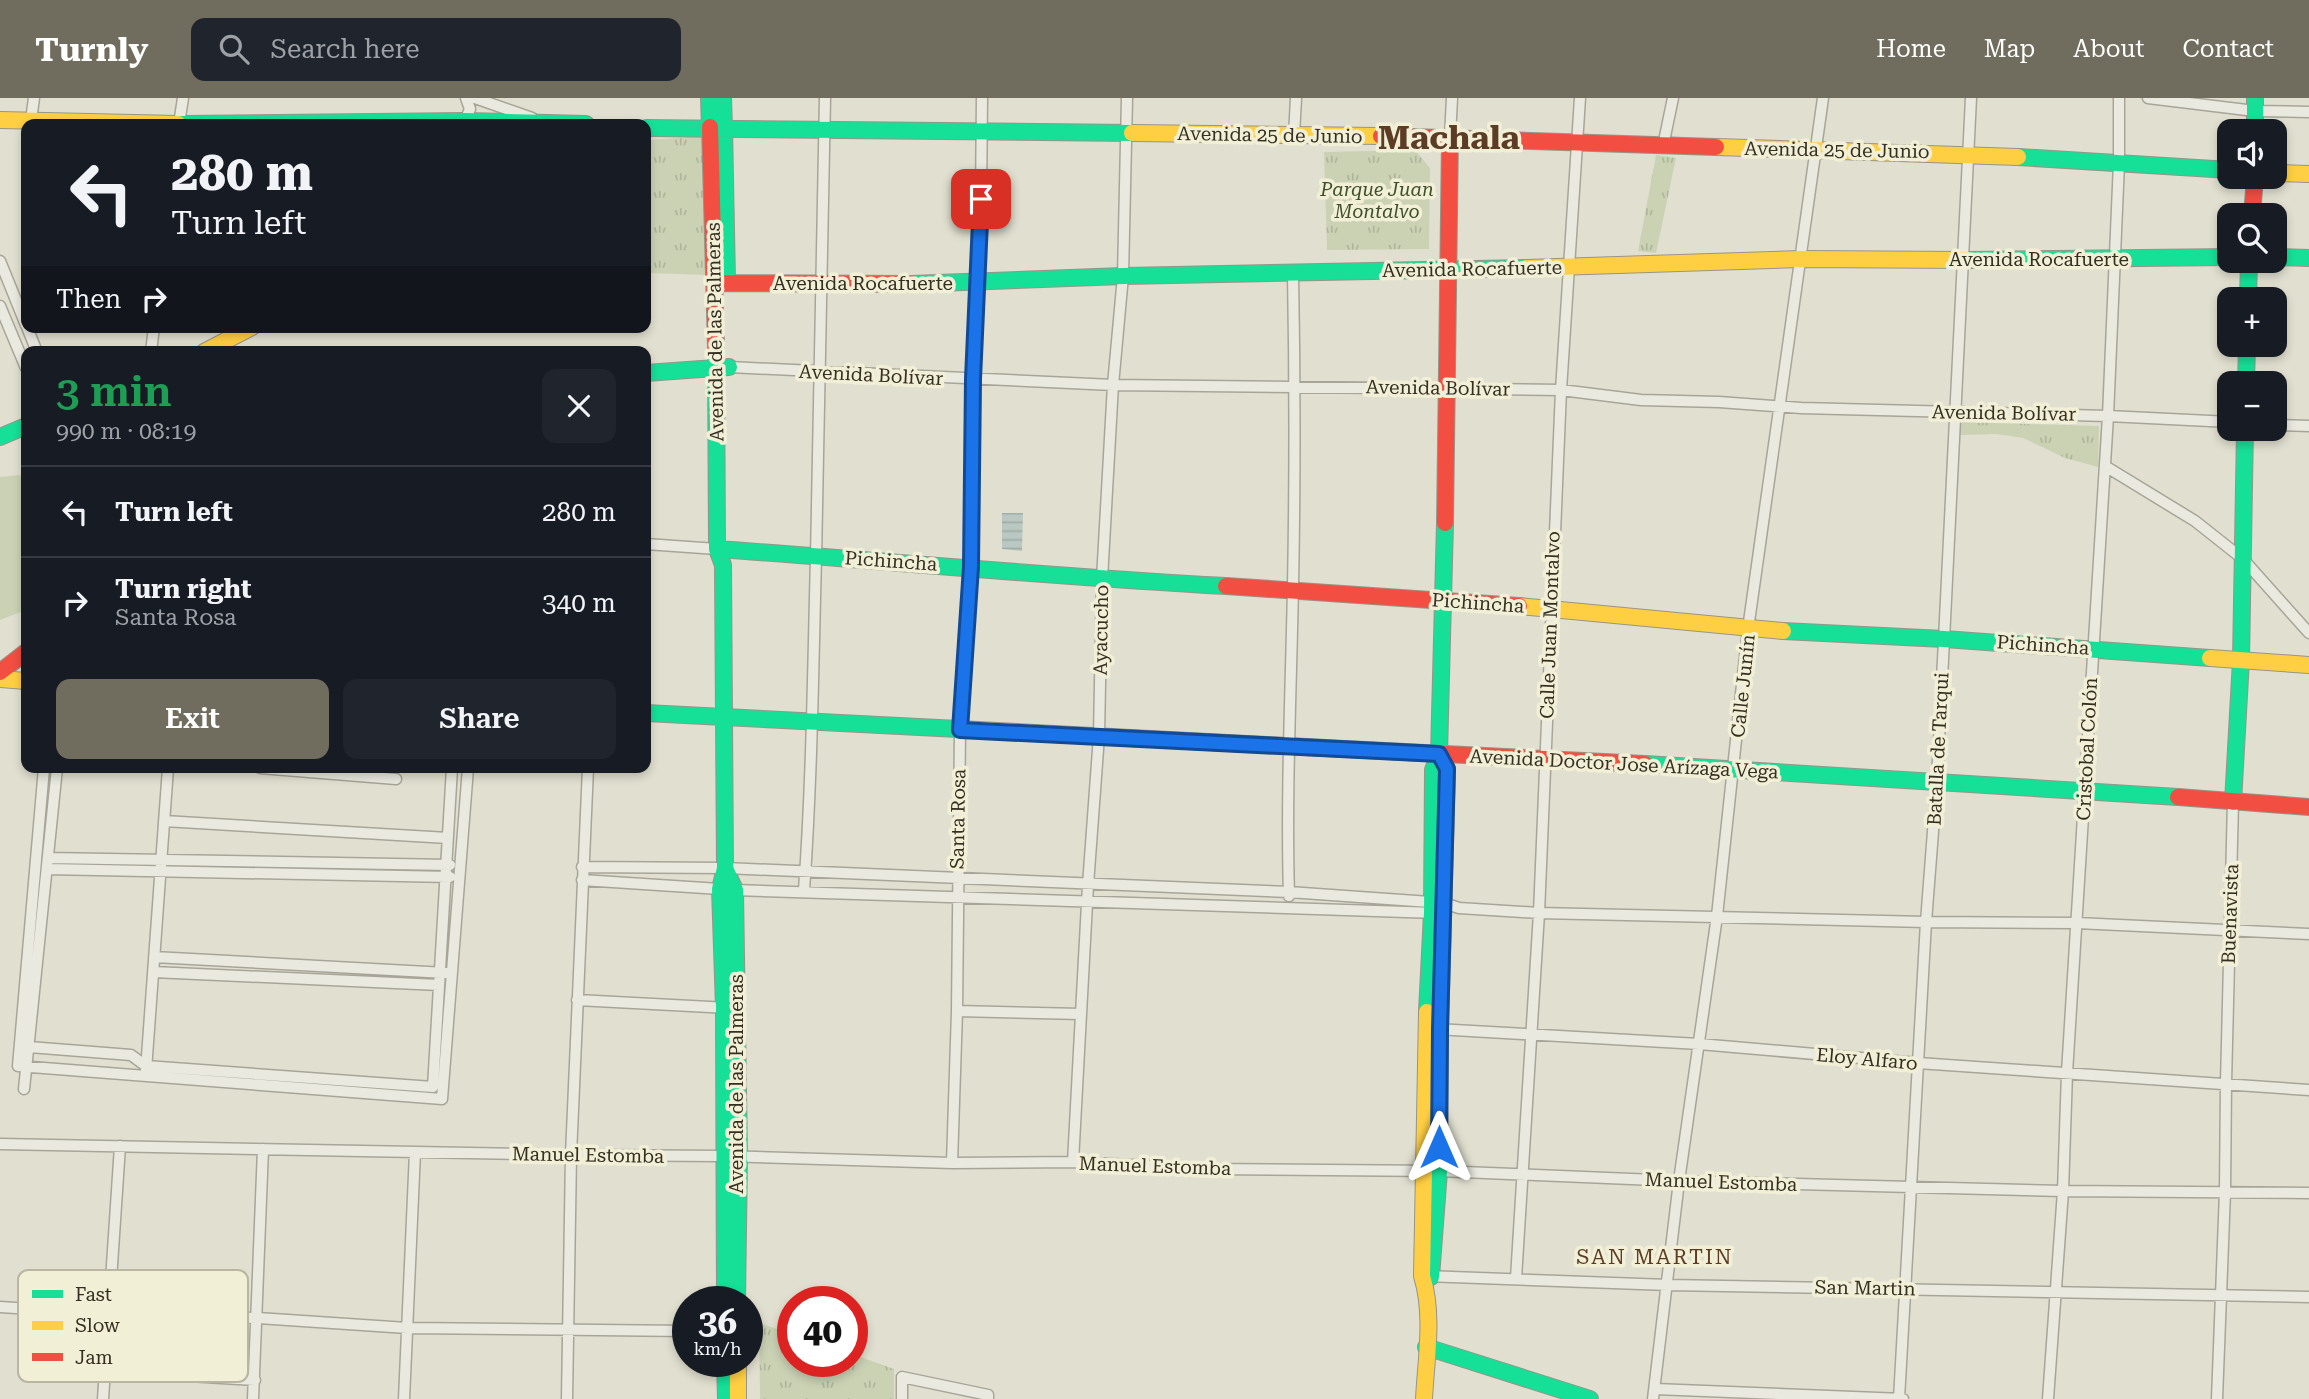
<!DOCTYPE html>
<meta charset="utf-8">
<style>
body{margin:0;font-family:"Roboto Serif",serif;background:#20242c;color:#f1f3f6;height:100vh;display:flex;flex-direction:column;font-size:26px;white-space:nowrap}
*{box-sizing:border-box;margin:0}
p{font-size:23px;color:#9ea1a6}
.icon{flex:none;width:38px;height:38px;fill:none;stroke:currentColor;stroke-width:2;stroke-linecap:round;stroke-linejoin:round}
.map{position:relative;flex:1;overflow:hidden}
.side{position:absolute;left:21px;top:248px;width:630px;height:427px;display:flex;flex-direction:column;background:#171b24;border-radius:14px;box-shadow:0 4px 10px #0003}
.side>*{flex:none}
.hud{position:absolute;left:21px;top:21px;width:630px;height:214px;border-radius:14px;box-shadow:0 4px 10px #0003;background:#171b24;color:#f1f3f6;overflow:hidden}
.buttons{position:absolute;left:2217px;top:21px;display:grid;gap:14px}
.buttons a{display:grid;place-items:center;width:70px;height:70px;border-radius:14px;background:#171b24;box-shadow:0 4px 10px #0003;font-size:35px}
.speed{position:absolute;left:672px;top:1188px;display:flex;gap:14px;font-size:35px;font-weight:700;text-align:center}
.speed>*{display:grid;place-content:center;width:91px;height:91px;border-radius:50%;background:#171b24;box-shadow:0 4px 10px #0003;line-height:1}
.speed small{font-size:18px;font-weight:400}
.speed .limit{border:10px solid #d22;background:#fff;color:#111}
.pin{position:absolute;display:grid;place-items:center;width:60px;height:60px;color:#fff;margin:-30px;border-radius:14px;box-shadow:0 4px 10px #0006}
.me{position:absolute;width:77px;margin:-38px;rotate:0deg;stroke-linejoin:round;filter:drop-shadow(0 0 5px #0008)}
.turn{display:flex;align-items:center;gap:24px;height:147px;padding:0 35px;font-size:32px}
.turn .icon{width:91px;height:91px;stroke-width:2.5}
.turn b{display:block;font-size:49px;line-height:60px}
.then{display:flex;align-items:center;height:66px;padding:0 35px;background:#0003;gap:14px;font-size:26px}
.round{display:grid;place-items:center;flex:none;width:74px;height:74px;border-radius:14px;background:#20242c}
.head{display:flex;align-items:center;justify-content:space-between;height:119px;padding:0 35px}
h1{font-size:42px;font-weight:600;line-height:52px;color:#1e9e55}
.cta{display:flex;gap:14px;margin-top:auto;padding:14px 35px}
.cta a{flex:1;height:80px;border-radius:14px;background:#716d5e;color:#fff;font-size:28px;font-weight:600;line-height:80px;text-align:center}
.cta a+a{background:#20242c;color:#f1f3f6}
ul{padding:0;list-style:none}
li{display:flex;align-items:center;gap:21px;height:91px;padding:0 35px;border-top:2px solid #363941}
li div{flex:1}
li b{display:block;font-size:26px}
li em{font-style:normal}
header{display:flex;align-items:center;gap:42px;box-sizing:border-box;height:98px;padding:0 35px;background:#716d5e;color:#fff}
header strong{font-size:33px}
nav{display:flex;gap:38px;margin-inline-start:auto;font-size:24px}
.search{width:490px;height:63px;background:#20242c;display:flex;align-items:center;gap:18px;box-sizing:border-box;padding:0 24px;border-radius:14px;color:#9ea1a6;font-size:26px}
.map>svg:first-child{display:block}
</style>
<header>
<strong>Turnly</strong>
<div class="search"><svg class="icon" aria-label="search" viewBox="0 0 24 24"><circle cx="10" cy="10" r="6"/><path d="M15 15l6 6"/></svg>Search here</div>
<nav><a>Home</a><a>Map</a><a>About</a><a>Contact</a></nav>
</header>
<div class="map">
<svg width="2309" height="1301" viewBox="0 0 2309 1301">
<defs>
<pattern id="grass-tufts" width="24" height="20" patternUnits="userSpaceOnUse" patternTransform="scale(1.75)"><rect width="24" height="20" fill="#cbd2b4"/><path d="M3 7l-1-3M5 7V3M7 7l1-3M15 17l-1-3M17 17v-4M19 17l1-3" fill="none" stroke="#afb59a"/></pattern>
<pattern id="water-rules" width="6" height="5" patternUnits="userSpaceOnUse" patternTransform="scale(1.75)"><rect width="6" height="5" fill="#b9c8c2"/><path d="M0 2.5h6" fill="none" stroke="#a0aca6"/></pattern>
</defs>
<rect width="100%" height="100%" fill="#e1e0d0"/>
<path fill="url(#grass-tufts)" d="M705 38 708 177 648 175 646 170V42Z
M1415 52 1430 70 1429 151 1327 152 1324 54Z
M1656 57 1676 60 1656 155 1638 153Z
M1960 324 2099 328 2098 369 2065 360 2023 340 1997 336 1959 337Z
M759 1225 793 1236V1264H852V1256L894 1271V1301H760Z"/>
<path fill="#cbd2b4" d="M18 377 26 379V512L0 522V379Z"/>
<path fill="url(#water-rules)" d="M1002 415H1023L1022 453 1002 451Z"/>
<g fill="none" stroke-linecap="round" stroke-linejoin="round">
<defs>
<path id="street" d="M475 0 532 20
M2148 0 2255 13 2309 14
M31 22 34 0
M465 23 470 11 466 0
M179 26 183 0
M1294 38 1296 0
M1450 39 1452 0
M1663 48 1673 0
M0 163 26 227
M0 208 26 270
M27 229 37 254
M151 254 154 229
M729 269 1113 287 1561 292 1641 302 1719 304 1801 310 2108 318 2230 324
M2275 327 2309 328
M2105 368 2195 423 2243 461 2309 535
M646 446 717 451
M44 670 18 968 442 1001 468 670
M260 670 396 681
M164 723 448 740
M48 760 450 767
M582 769 725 770 1289 794 1444 805 1459 810 1539 815 1926 824 2077 825 2309 836
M47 771 450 779
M582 782 735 792 1436 815
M804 792C812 682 813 571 816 460 819 306 822 153 825 0
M1289 798C1286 695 1291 592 1293 489 1295 384 1295 280 1293 175
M154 859 446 875
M153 874 439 887
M577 902 729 910
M957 913 1081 916
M1436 931 1699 946 1918 965 2309 992
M29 949 131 957 146 968 433 989 452 670
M146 972 168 670
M24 991 57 670
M0 1046 571 1057 723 1058 952 1065 1073 1064 1207 1071 1439 1073 1679 1083 2063 1093 2309 1095
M1073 1064 1088 787 1099 638 1102 481 1113 287 1123 178 1127 0
M952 1065 957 913 960 632 971 469 973 281 981 101 982 0
M1425 1178 1668 1187 2309 1199
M1516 1180 1539 815 1561 292 1580 0
M0 1209 110 1216 258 1220 407 1230 688 1233
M105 1273 255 1282
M1655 1291 1903 1301
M103 1301 120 1048
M253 1301 263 1051
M404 1301 415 1054
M567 1301 571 1057 588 670
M902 1301V1279L988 1297V1301
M1653 1301 1679 1083 1717 818 1748 531 1823 0
M1899 1301 1926 824 1937 682 1971 0
M2048 1301 2063 1093 2067 975 2108 318 2119 65V0
M2217 1301 2225 1094 2226 985 2233 704"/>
<path id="fast" d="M709 0 710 29
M723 0 724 29
M2255 0V33
M182 26 465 23 586 26
M724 29 727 183
M646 30 1132 35
M2018 59 2230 72
M2275 159 2309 160
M1967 162 2230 159
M911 186 1123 178 1526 170
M2248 201 2249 163
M646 275 729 269
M2246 285 2247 247
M0 339 26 328
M717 451C887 463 1056 479 1226 488
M1783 533 1944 541 2210 560
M646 615 724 619 723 467 717 451 716 251
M1645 666 2178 699
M2233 704 2241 562 2245 331
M725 770 735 792 739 1059 737 1204
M1427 914 1432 815 1433 672 1439 656 1445 425
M1431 1179 1439 1073 1440 931 1447 671 1439 656
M725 1204 724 910 720 791 725 770 724 619 978 632
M1426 1249 1590 1301
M725 1264 726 1301"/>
<path id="slow" d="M0 22 178 26
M1132 35 1381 38
M1716 49 2018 59
M2275 75 2309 76
M1526 170 1800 161 1967 162
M204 254 252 229
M1519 508 1783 533
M2210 560 2309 567
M0 581 26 583
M978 632 1345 651
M738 1264V1301
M1424 1301C1426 1261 1434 1217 1422 1178L1427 914"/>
<path id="jam" d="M710 29 716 251
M1381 38 1716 49
M2252 117 2255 79
M715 185 911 186
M1445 425 1450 39
M1226 488 1519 508
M0 574 26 554
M1345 651 1645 666
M2178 699 2309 709"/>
</defs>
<use href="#street" stroke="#a7a598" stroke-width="13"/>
<use href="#fast" stroke="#979488" stroke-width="18"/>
<use href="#slow" stroke="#979488" stroke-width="18"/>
<use href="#jam" stroke="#979488" stroke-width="18"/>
<use href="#street" stroke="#eae9e0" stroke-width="10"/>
<use href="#fast" stroke="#16e098" stroke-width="16"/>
<use href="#slow" stroke="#ffcf43" stroke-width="16"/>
<use href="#jam" stroke="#f24e42" stroke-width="16"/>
</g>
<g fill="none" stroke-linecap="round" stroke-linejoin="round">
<defs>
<path id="route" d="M981 101 973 281 971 469 960 632 1439 656 1447 671 1440 931 1439 1049"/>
</defs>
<use href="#route" stroke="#114b97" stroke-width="18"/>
<use href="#route" stroke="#1a73e8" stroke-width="12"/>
</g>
<g text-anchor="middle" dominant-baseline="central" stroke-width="7" stroke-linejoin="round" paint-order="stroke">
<g font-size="19" fill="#352f21" stroke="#f2efd7">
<text transform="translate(1270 37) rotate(1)">Avenida 25 de Junio</text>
<text transform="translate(1837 52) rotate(1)">Avenida 25 de Junio</text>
<text x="2039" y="161">Avenida Rocafuerte</text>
<text transform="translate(1472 171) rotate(-1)">Avenida Rocafuerte</text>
<text x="863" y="185">Avenida Rocafuerte</text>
<text transform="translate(715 234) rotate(-91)">Avenida de las Palmeras</text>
<text transform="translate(871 277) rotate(3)">Avenida Bolívar</text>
<text transform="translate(1438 290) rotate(1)">Avenida Bolívar</text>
<text transform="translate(2004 315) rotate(1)">Avenida Bolívar</text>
<text transform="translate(891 463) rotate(4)">Pichincha</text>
<text transform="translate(1478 505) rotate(4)">Pichincha</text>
<text transform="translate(1550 527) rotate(-88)">Calle Juan Montalvo</text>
<text transform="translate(1101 532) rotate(-89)">Ayacucho</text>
<text transform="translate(2043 547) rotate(4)">Pichincha</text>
<text transform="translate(1743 588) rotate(-84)">Calle Junín</text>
<text transform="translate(1938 651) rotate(-87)">Batalla de Tarqui</text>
<text transform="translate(2087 651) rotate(-87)">Cristobal Colón</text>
<text transform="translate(1624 666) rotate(3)">Avenida Doctor Jose Arízaga Vega</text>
<text transform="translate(958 721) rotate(-89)">Santa Rosa</text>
<text transform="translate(2230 816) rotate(-88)">Buenavista</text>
<text transform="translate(1867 961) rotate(5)">Eloy Alfaro</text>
<text transform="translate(736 986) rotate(-90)">Avenida de las Palmeras</text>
<text transform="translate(588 1057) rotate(1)">Manuel Estomba</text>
<text transform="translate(1155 1068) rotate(2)">Manuel Estomba</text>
<text transform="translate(1721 1084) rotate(2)">Manuel Estomba</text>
<text transform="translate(1865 1190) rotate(1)">San Martin</text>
</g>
<g font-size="19" font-style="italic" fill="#3e4f2a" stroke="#f2efd7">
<text x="1377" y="91">Parque Juan<tspan x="1377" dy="22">Montalvo</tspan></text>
</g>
<g font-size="21" letter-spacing="2" fill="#5d3c25" stroke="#f2efd7">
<text x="1655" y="1159">SAN MARTIN</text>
</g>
<g font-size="33" font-weight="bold" fill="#5d3c25" stroke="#f2efd7">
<text x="1449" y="39">Machala</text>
</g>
</g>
<rect x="18" y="1172" width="230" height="112" rx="10" fill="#f2efd7" stroke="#b9b5a0" stroke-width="2"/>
<rect x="32" y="1192" width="31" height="8" fill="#16e098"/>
<rect x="32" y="1223" width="31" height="9" fill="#ffcf43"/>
<rect x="32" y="1255" width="31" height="8" fill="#f24e42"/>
<g font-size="19" fill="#352f21">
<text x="75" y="1203">Fast</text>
<text x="75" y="1234">Slow</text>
<text x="75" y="1266">Jam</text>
</g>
</svg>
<div class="buttons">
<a><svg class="icon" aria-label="sound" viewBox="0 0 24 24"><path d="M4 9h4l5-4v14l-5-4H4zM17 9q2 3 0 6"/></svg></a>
<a><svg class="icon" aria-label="search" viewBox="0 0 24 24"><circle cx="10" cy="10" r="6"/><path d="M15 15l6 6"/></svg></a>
<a>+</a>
<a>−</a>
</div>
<div class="speed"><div>36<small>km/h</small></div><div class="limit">40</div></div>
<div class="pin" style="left:981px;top:101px;background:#d93025"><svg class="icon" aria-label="arrive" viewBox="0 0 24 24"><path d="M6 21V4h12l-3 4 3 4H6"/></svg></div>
<svg class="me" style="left:1439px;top:1049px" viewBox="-20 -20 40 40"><path d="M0-17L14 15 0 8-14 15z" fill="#1a73e8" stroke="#fff" stroke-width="4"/></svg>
<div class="hud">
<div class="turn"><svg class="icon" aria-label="left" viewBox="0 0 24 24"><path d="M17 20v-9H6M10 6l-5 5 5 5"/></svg><div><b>280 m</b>Turn left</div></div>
<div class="then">Then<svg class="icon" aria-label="right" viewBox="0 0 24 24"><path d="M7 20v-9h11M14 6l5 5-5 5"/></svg></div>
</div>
<section class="side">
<div class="head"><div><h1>3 min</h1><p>990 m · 08:19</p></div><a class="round"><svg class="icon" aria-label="close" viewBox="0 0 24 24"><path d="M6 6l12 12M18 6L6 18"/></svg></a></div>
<ul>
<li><svg class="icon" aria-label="left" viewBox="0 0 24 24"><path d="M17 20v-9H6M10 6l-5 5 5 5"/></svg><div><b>Turn left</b></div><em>280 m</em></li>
<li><svg class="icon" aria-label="right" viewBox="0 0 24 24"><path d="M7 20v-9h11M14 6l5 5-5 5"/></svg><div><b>Turn right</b><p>Santa Rosa</p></div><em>340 m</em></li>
</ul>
<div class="cta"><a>Exit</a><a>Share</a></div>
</section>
</div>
